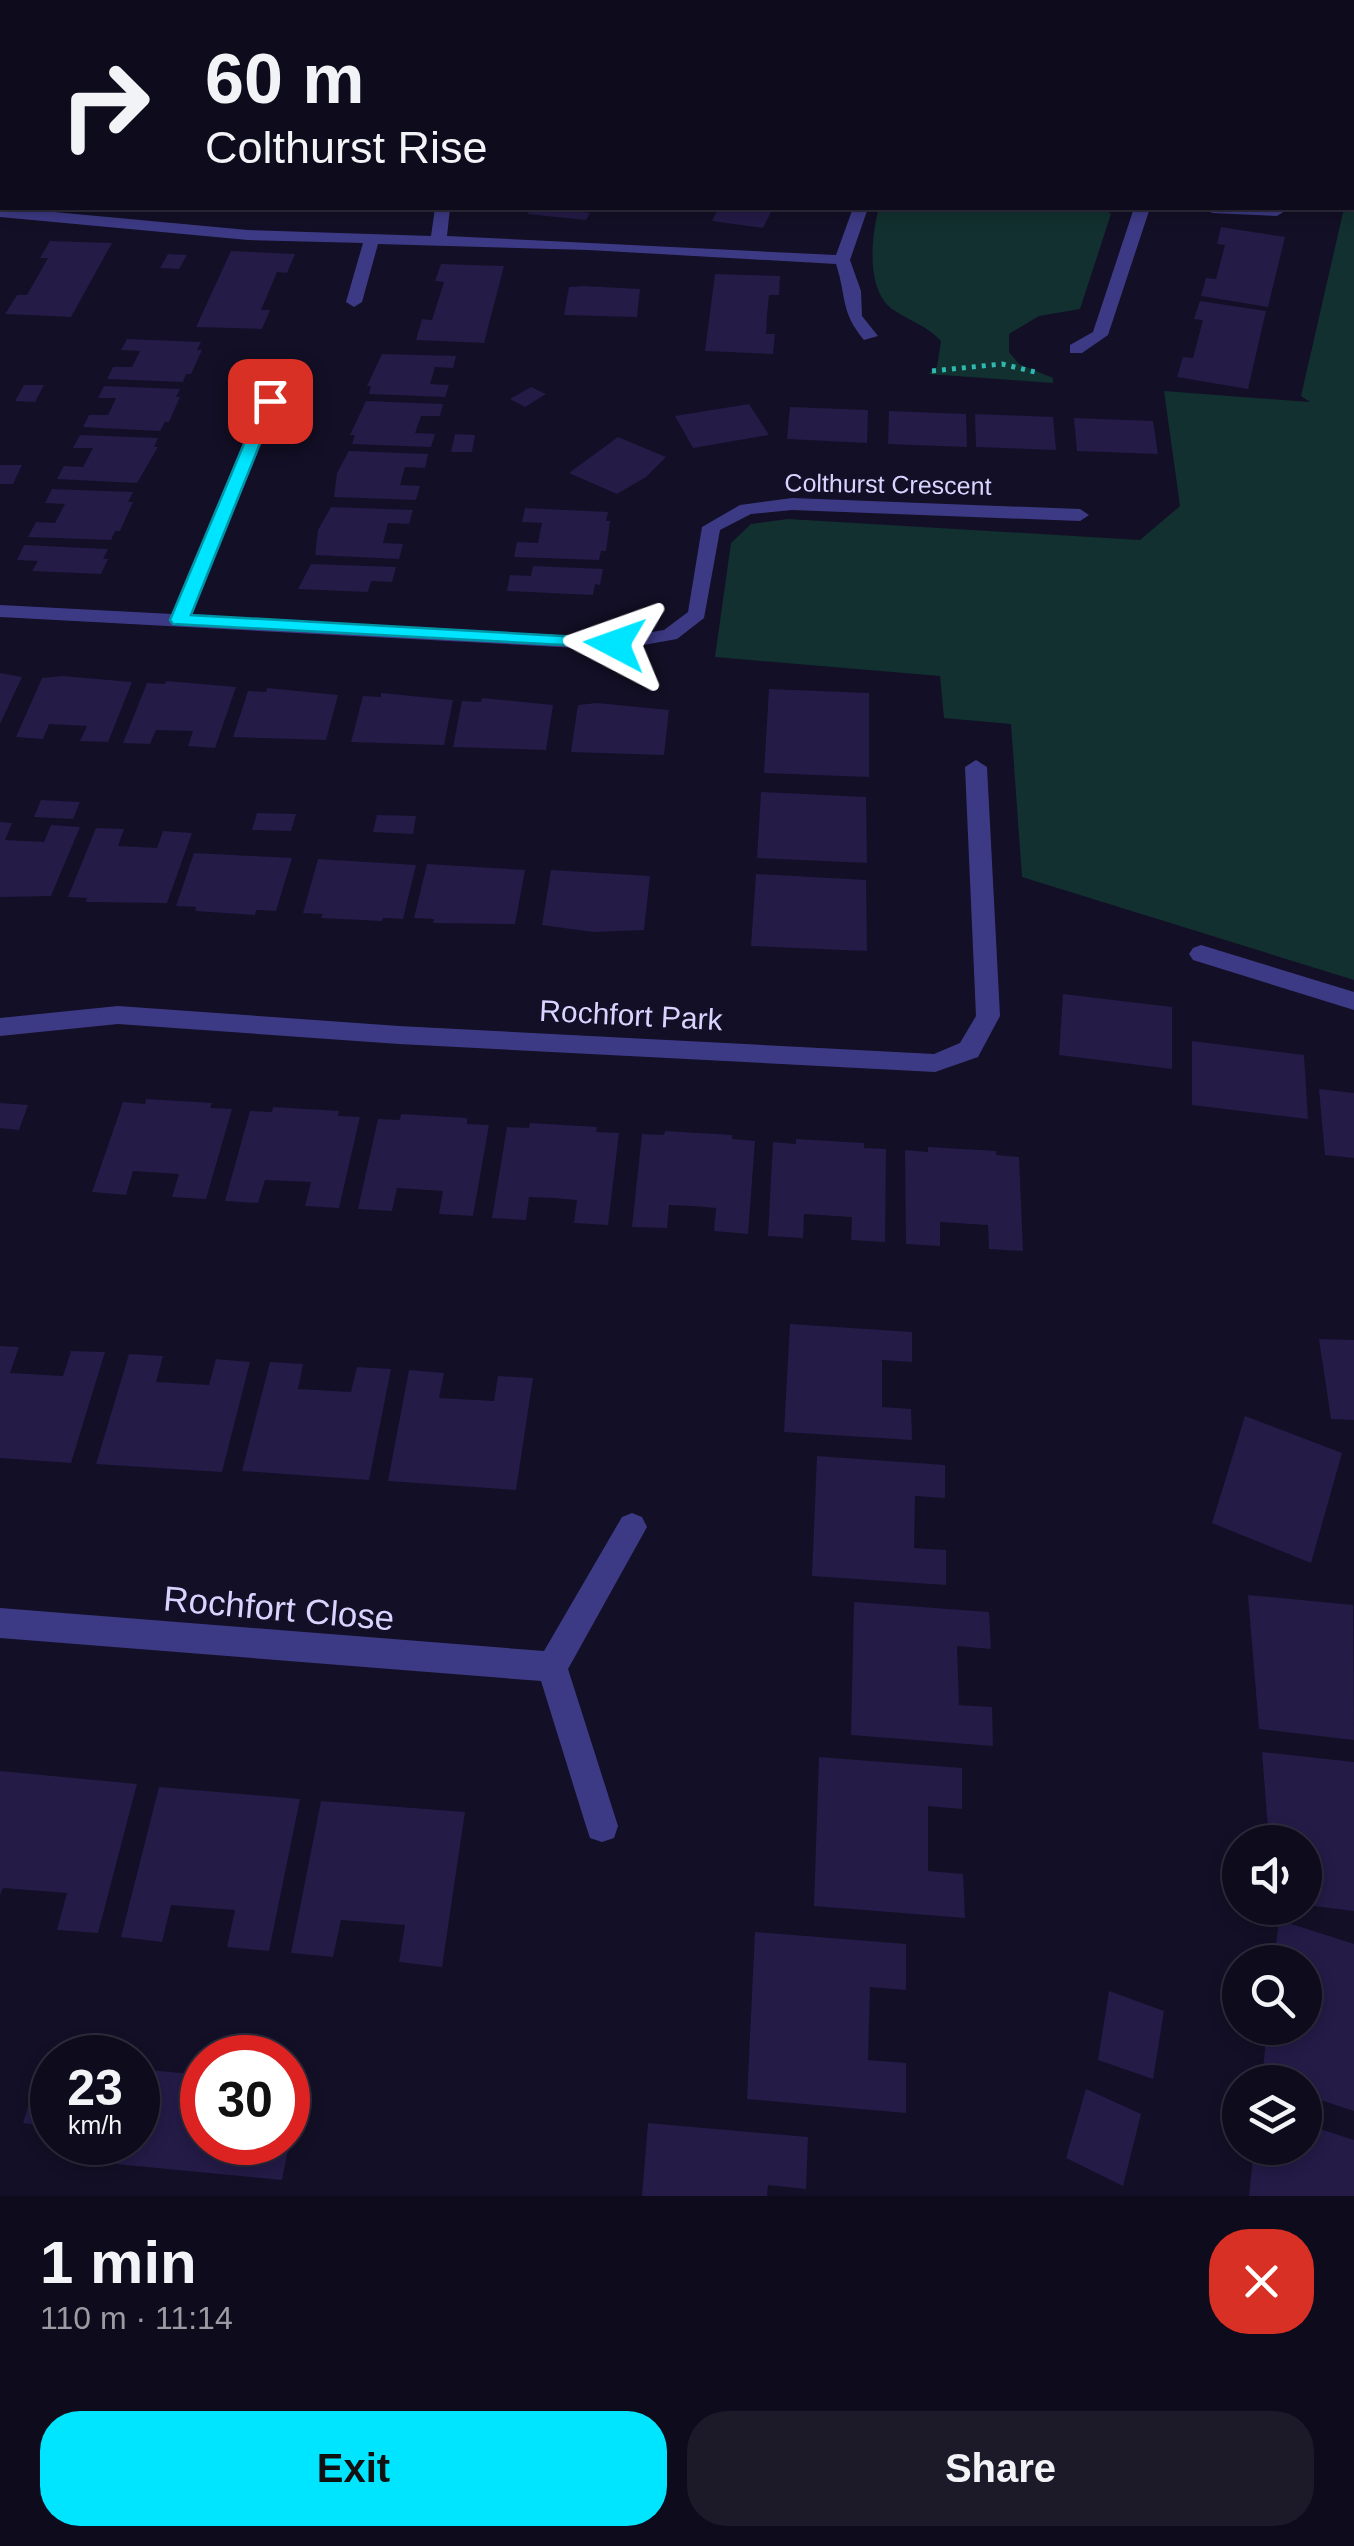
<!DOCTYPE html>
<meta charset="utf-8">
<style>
body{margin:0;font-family:Helvetica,sans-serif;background:#1c1929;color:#f1f3f6;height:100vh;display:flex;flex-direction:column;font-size:38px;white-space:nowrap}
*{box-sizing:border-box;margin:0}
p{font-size:32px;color:#9b9ba3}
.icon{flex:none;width:55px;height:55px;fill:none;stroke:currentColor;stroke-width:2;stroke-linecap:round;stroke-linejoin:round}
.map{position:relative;height:2196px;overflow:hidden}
.panel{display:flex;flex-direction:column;background:#0e0b1c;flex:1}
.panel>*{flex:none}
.banner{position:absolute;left:0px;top:0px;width:1355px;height:210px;box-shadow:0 5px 15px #0003,0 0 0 2px #2e2b3b;background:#0e0b1c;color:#f1f3f6;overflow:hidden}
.controls{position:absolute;left:1222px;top:1825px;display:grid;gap:20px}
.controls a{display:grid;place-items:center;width:100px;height:100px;border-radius:50%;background:#0e0b1c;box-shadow:0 5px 15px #0003,0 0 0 2px #2e2b3b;font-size:50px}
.speed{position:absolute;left:30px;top:2035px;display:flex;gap:20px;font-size:50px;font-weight:700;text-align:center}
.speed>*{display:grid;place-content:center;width:130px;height:130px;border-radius:50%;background:#0e0b1c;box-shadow:0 5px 15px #0003,0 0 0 2px #2e2b3b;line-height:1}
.speed small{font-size:25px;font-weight:400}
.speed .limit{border:15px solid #d22;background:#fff;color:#111}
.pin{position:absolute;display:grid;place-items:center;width:85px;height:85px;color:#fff;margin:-42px;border-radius:20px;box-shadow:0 5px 15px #0006}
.me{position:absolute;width:110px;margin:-55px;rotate:274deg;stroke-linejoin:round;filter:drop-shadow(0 0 8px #0008)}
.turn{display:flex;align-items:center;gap:35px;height:210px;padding:0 40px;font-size:45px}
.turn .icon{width:130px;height:130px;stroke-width:2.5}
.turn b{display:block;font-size:70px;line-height:85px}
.round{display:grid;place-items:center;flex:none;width:105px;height:105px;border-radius:40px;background:#1c1929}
.overview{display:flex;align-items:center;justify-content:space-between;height:170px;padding:0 40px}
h1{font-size:60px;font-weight:700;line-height:75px}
.action{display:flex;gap:20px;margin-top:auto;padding:20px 40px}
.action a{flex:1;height:115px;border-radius:40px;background:#00e5ff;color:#111;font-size:40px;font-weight:700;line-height:115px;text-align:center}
.action a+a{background:#1c1929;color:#f1f3f6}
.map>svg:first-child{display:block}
</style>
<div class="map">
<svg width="1354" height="2196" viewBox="0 0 1354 2196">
<rect width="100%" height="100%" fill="#130f26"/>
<path fill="#12302f" d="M1009 0H1354V26L1352 2Z
M1354 161V980L1022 877 1011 724 944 718 940 676 715 657 731 543 751 524 788 519 1140 540 1180 506 1164 391 1310 402 1301 396 1344 208H1352Z
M879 208H1103L1111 214 1080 309 1039 316 1009 334V352L1019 364 1053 378V383L928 374 937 367 941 341C927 326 912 322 895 311 865 293 871 236 879 208Z"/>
<path fill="#241b47" d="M531 208H585L582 212 590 213 586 220 527 214Z
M718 208H773L763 228 712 221Z
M1221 227 1285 237 1268 307 1201 296 1206 278 1216 279 1225 245 1217 244Z
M50 241 112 243 71 317 5 314 17 295H27L48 258H40Z
M231 251 295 254 287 273 277 272 261 310H270L262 329 196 327Z
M168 254 187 255 179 269 160 268Z
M441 264 504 266 484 343 416 340 422 319 432 320 444 282 435 281Z
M715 274 780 276 779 295H769L767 314 766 334H775L773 354 705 351Z
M583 286 640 289 637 317 564 315 569 287Z
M1200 301 1266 311 1248 389 1177 377 1183 357 1193 358 1203 320 1194 319Z
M127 339 201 342 197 350H202L191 374H186L183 382 107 379 113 367H132L140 351 121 350Z
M382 354 456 356 453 368 435 367 430 384 449 385 445 397 369 394 371 386H367Z
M24 385H44L35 402 15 401Z
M104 386 180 389 176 397H180L169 422H165L160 431 83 427 89 415H108L112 407 116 398H98Z
M531 387 546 394 525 407 510 399Z
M366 401 443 404 440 416H421L415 433 435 434 431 447 352 444 355 435H350Z
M749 404 769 435 693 448 675 416Z
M790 407 868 410 867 443 787 439Z
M889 411 966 414 967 447 888 444Z
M975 414 1053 417 1056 450 976 447Z
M1074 418 1153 421 1158 454 1077 451Z
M455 434 475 435 472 452H451Z
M80 435 158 438 154 447H158L137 483 57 479 64 466 83 467 93 448H73Z
M618 437 666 457 646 477 617 494 569 473Z
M349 451 428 454 425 468 405 467 400 485 420 486 416 500 334 497 337 473Z
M0 465H22L13 484H0Z
M52 489 133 492 128 502H133L120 531H115L111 540 28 537 36 522 55 523 65 504 45 503Z
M331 507 413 510 409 524 388 523 383 543 403 544 399 559 315 555 318 530Z
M525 508 608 512 606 521H610L606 551H601L599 560 514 557 517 542 538 543 542 523 522 522Z
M24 545 108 549 103 559H108L101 574 32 571 38 561 17 560Z
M311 564 396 567 392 582 371 581 368 592 298 589Z
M533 566 603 569 600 585 595 584 593 595 507 591 510 575 531 576Z
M0 673 22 677 0 724Z
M62 676 132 682 108 742 80 741 87 726 49 724 43 739 16 737 42 678Z
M166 681 236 687 215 748 188 746 193 731 156 730 150 744 123 743 147 683 165 684Z
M267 688 338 695 326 740 233 737 248 691 266 692Z
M769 689 869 693V777L764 773Z
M381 693 453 700 444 745 351 742 363 696 381 697Z
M482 698 553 705 546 750 453 747 462 701 481 702Z
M597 703 669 710 664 755 571 752 578 705Z
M761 792 866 797 867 863 757 858Z
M41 800 80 802 73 819 34 817Z
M257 813 296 814 291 831 252 830Z
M377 815 416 816 413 834 373 832Z
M0 822 12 823 5 840 44 842 51 825 80 827 51 896 0 897Z
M96 828 124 829 118 846 157 848 163 831 192 833 167 903 86 902 87 898 68 897Z
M194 853 292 858 276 911 256 910 255 915 195 911 196 907 176 906Z
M318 859 416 865 403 919 383 918 382 921 321 918 323 914 303 913Z
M427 864 525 870 515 924 433 923 434 919 414 918Z
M551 870 650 876 644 930 593 932 542 925Z
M756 874 866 880 867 951 751 946Z
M1063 994 1172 1007V1069L1059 1055Z
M1192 1041 1304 1055 1308 1119 1192 1105Z
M1319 1089 1354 1093V1158L1325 1155Z
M146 1099 212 1103 210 1108 232 1109 206 1199 172 1197 179 1174 133 1171 126 1195 92 1192 123 1102 145 1104Z
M0 1103 28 1105 19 1130 0 1128Z
M273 1107 339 1111 338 1116 360 1117 339 1208 305 1206 311 1182 265 1180 258 1203 225 1201 250 1111 272 1112Z
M401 1114 467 1118V1124L489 1125 473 1216 439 1214 443 1191 397 1188 392 1211 358 1209 378 1119 400 1120Z
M530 1123 597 1127 596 1132 619 1133 608 1225 574 1223 577 1200 553 1198 529 1197 526 1220 492 1218 507 1127 529 1128Z
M665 1131 732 1135V1139L755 1141 748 1234 714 1231 716 1208 692 1206 669 1205 667 1228 632 1227 642 1134 664 1135Z
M796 1139 864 1143V1148L886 1149 885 1242 851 1240 852 1217 804 1214 803 1238 768 1236 773 1142 796 1144Z
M928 1147 996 1151V1155L1019 1157 1023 1251 989 1249 988 1225 940 1222V1246L906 1244 905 1150 928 1152Z
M790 1324 912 1332V1362L882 1360V1407L911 1409 912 1440 784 1432Z
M1319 1339 1354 1340V1420L1331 1419Z
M0 1346 19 1347 10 1373 63 1376 71 1351 105 1352 71 1463 0 1458Z
M129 1354 163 1356 156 1382 209 1385 216 1359 250 1362 222 1472 96 1464Z
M270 1362 303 1364 298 1389 351 1392 357 1367 391 1369 369 1480 242 1471Z
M409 1370 444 1373 439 1398 494 1401 498 1376 533 1378 516 1490 388 1481Z
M1245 1416 1342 1453 1311 1563 1212 1523Z
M817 1456 945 1465V1498L915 1496 914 1548 946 1550V1585L812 1576Z
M1248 1595 1353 1605 1354 1740 1259 1729Z
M854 1602 989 1612 991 1649 957 1646 959 1705 992 1707 993 1746 851 1735Z
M1262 1752 1354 1762V1911L1305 1905V1842H1269Z
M819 1757 962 1768V1809L928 1806V1871L963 1874 965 1918 814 1906Z
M0 1771 137 1784 98 1933 57 1930 67 1893 3 1888 0 1895Z
M159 1787 300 1799 269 1951 227 1947 235 1910 171 1905 162 1942 121 1937Z
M321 1801 465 1812 442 1967 399 1962 405 1925 341 1920 333 1957 291 1953Z
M1279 1920 1354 1944V2111L1305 2095V2082L1262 2081 1267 2028H1305V1962H1274Z
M755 1932 906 1944V1990L870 1987 868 2060 906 2063V2113L747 2099Z
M1109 1991 1164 2011 1153 2079 1098 2060Z
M43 2059 52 2060V2127L23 2123Z
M139 2069 202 2075V2142H288V2082L301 2084 282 2180 115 2164 121 2142H138Z
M1086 2089 1141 2114 1123 2186 1066 2158Z
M648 2123 808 2137 806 2189 768 2185 767 2196H642Z
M1305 2124 1354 2140V2196H1249L1254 2148H1305Z"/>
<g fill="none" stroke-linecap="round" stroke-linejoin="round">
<path stroke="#2fb8b0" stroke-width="5" stroke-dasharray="4 6" stroke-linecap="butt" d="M932 371 1002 364 1035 372"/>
<path fill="#3d3a85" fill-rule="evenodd" d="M917 0H950L952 2H919Z
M0 207 248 230 431 236 435 208H450L447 236 836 255 853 208H868L850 260 861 291 862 316 878 336 864 340C840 311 847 298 836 264L588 250 378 244 362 302 354 307 346 302 363 243 248 240 0 217Z
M1134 208H1150L1108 335 1082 353H1070V345L1093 332Z
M1204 208H1282L1285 211 1277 216 1212 213Z
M270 396 279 401 191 615 615 638 664 630 688 612 702 527 740 505 792 498 1080 509 1089 515 1080 521 792 510 751 514 720 530 704 618 677 639 615 650 0 617V605L172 614 261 401Z
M976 760 987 767 1000 1016 978 1057 935 1072 399 1044 118 1024 0 1036V1018L118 1006 399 1026 934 1054 960 1043 976 1016 965 767Z
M1201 945 1354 992V1010L1193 960 1189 954 1193 948Z
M632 1513 642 1517 647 1527 568 1669 618 1826 614 1838 602 1842 590 1838 586 1826 541 1681 0 1638V1608L544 1651 622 1517Z"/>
</g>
<path fill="#00e5ff" stroke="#0095a6" stroke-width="2.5" d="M270 396 277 401 191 615 615 639 621 640V648L173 624 170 620 262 401Z"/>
<g text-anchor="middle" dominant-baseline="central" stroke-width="10" stroke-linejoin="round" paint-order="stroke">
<g font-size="25" fill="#d9d4ff" stroke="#130f26">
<text transform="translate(888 484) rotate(1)">Colthurst Crescent</text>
</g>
<g font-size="30" fill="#d9d4ff" stroke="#130f26">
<text transform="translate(631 1015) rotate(3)">Rochfort Park</text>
</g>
<g font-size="35" fill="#d9d4ff" stroke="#130f26">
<text transform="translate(279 1608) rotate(5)">Rochfort Close</text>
</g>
</g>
</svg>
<div class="controls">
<a><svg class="icon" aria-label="sound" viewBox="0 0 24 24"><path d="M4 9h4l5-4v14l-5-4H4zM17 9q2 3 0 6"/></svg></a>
<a><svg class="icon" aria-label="search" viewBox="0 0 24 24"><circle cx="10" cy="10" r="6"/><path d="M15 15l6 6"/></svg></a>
<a><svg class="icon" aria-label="layers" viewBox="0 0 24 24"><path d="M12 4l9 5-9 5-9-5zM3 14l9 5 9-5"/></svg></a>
</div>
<div class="speed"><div>23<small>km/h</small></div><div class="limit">30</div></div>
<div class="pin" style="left:270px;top:401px;background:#d93025"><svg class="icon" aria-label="arrive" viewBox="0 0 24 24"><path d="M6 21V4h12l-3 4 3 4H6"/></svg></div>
<svg class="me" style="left:615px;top:644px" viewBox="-20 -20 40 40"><path d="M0-17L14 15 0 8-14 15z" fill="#00e5ff" stroke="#fff" stroke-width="4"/></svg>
<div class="banner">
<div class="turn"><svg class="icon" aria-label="right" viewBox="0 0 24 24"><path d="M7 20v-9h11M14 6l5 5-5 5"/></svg><div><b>60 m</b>Colthurst Rise</div></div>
</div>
</div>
<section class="panel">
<div class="overview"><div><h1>1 min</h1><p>110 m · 11:14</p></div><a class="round" style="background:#d93025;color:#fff"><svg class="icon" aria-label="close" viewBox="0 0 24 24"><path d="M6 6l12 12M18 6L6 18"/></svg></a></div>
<div class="action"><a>Exit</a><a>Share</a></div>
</section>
